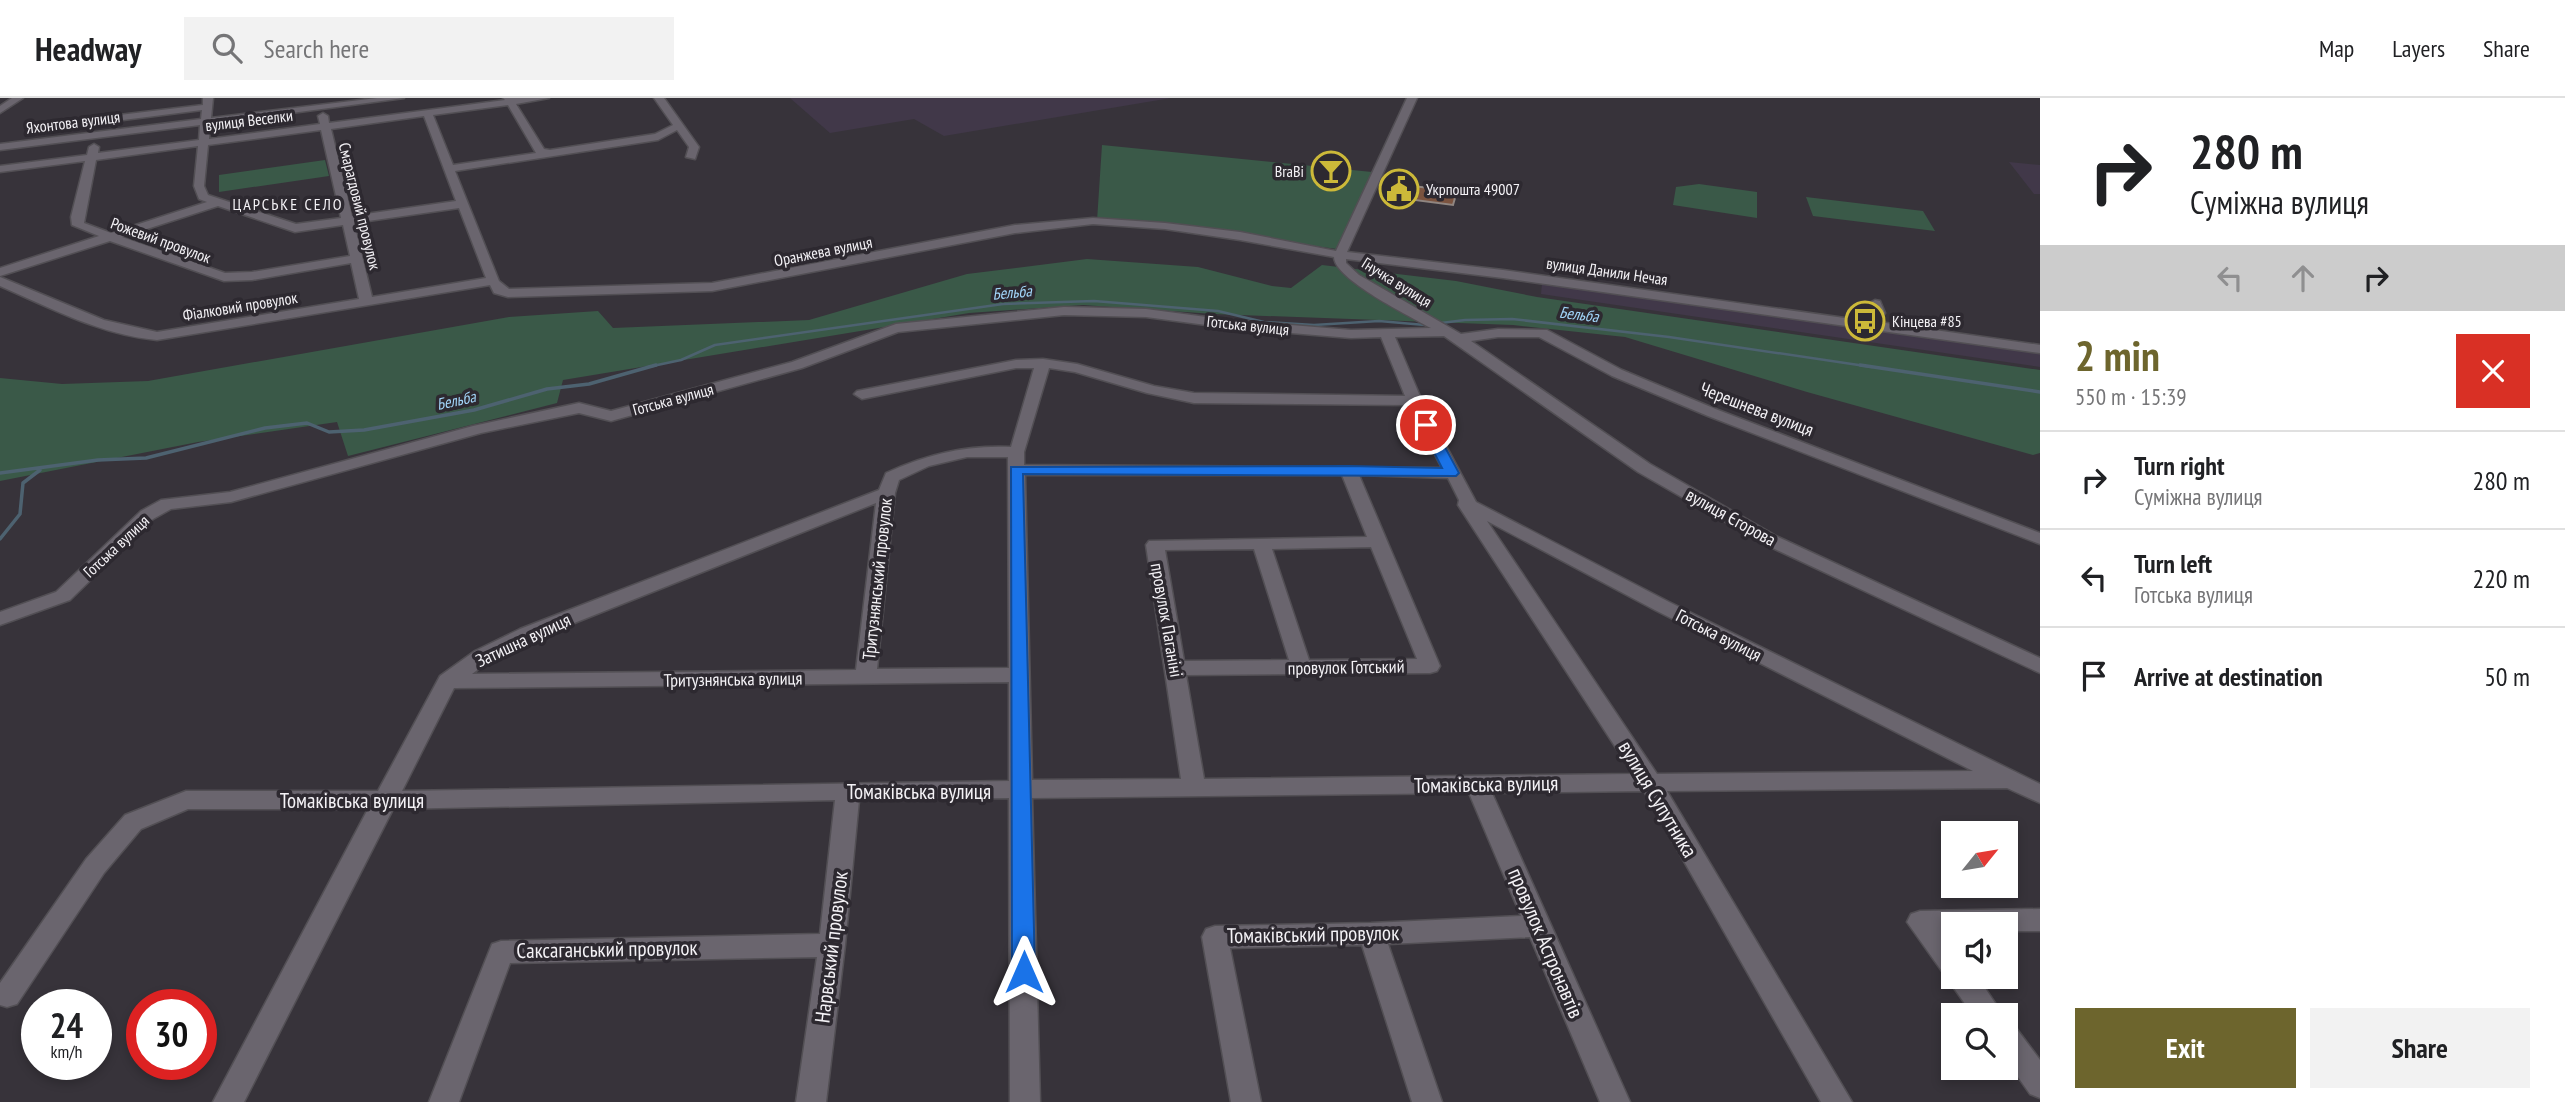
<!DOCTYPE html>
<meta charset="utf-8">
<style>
body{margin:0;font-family:"PT Sans Narrow",sans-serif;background:#f2f2f2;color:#202124;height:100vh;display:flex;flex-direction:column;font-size:26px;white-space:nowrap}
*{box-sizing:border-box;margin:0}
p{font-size:23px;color:#757577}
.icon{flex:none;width:38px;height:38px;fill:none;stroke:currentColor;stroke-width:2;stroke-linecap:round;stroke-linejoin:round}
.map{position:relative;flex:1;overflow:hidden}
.sheet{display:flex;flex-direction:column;background:#fff;width:525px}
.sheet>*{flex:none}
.hud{background:#fff;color:#202124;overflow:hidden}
.needle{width:46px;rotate:60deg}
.buttons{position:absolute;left:1941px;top:723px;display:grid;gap:14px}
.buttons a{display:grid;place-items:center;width:77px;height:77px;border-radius:0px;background:#fff;box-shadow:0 4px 10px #0003;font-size:35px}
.speed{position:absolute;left:21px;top:891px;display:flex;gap:14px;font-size:35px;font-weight:700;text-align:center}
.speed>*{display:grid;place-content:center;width:91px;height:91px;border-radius:50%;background:#fff;box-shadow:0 4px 10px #0003;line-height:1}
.speed small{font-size:18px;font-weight:400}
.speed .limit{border:10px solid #d22;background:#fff;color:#111}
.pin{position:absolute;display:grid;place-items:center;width:60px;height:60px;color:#fff;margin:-30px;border:4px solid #fff;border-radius:50%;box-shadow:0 2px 7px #0007}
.me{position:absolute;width:77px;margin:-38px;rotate:0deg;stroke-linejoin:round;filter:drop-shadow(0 0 5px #0008)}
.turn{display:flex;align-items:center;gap:24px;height:147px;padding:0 35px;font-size:32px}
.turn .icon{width:91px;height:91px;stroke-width:2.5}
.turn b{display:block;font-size:49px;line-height:60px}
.lanes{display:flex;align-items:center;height:66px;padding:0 35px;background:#0003;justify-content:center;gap:35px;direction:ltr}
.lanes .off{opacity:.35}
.round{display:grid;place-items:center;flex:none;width:74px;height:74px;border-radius:0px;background:#f2f2f2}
.overview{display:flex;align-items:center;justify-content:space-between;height:119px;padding:0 35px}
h1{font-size:42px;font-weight:700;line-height:52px;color:#6d652d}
.action{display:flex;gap:14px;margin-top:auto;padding:14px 35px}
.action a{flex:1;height:80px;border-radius:0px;background:#6d652d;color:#fff;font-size:28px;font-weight:700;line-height:80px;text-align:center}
.action a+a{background:#f2f2f2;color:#202124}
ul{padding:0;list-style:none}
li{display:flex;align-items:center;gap:21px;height:98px;padding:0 35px;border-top:2px solid #e0e0e0}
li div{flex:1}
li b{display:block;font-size:26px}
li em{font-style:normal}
header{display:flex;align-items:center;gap:42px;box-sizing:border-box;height:98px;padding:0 35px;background:#fff;border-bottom:2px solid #e0e0e0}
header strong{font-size:33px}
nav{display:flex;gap:38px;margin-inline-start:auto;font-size:24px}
.search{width:490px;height:63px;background:#f2f2f2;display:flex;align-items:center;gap:18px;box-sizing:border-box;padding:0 24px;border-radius:0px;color:#757577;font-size:26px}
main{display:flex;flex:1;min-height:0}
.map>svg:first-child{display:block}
</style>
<header>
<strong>Headway</strong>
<div class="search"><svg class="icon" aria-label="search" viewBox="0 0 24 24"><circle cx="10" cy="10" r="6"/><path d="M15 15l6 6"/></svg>Search here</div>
<nav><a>Map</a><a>Layers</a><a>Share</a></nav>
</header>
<main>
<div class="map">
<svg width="2040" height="1004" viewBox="0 0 2040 1004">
<rect width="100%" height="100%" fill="#37333a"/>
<path fill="#413849" d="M790 0H1171L944 38 914 21 830 35Z
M2009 64 2040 67V96H2034Z
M1542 185 2040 255V269L1541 196Z"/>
<path fill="#3a5948" d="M1102 47 1372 74 1337 151 1159 127 1097 123Z
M325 62 329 78 219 94V77Z
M1699 86 1757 94V120L1673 107 1676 89Z
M1806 99 1923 113 1935 133 1813 118Z
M1087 161 1198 169 1272 188 1291 190 1322 167 1456 183 1537 199 2040 272V355L2033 357 1807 294 1625 239 1513 227 1214 216 1083 207 969 215 563 282 557 305 348 358 337 324 198 344 0 383V280L62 286 148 283 509 219 598 213 613 230 809 222 967 176Z"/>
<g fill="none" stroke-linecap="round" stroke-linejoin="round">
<path stroke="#4d6270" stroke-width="2.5" d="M648 269 681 262 715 247 1003 206 1094 203 1218 213 1264 224 1314 227 1379 223 1425 227 1465 222 1512 221 1669 239 1872 269"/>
<path stroke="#4d6270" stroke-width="3.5" d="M1860 267 2040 294
M0 375 98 362 146 360 265 330 307 325 329 334 364 332 474 312 547 291 589 286 656 267
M0 441 20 416 23 385 40 372"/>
</g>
<path fill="#7b533f" stroke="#908681" stroke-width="2" d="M1412 88 1457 93 1453 107 1407 101Z"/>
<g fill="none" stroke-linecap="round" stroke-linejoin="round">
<defs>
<path id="minor" d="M12 0H23L0 15V8Z
M203 0H213L211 20 377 0H404L210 26 209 41 320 26 318 18 323 15 328 18 329 25 505 2 503 0H549L516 6 544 51 550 52 655 36 673 27 654 0H664L699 49 695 61 686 59 689 49 677 32 658 42 455 73 499 183 509 191 712 185 1015 127 1093 120 1165 125 1240 134 1336 153 1407 0H1417L1347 154 1503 172 1866 223 1871 215 1868 206 1875 202 1880 203 1885 215 1879 224 2040 247V255L1503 180 1346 161V165L1359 177 1461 236 1498 231 1547 232 1622 272 1718 312 2040 435V446L1708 318 1612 278 1539 239H1498L1471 243 1650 366 1776 438 2040 560V575L1764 446 1638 374 1444 238 1395 239 1422 303 1476 404 1669 504 2040 686V705L2007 690 1667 693 1852 1004H1821L1644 693 1492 695 1630 1004H1600L1530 839 1388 846 1442 1004H1412L1362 847 1230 850 1261 1004H1231L1202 839 1206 831 1215 828 1371 825 1521 818 1469 695 1032 700 1040 1004H1010L1009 700 859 702 845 847 826 1004H796L817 859 510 865 459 1004H429L492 846 501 843 820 836 835 702 393 711 244 1004H213L368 711H188L141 731 104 775 17 906 7 909 0 907V885L86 761 125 717 186 693H378L440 578 475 553 520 531 879 392 886 375C927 356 966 347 1011 349L1034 270H1016L862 301 854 296 857 293 1016 262 1043 261 1077 266 1154 288 1194 295 1405 298 1381 239 1351 240 1229 230 1146 219 1064 217 898 234 802 270 611 323 579 315 481 335 231 404 171 411 153 421 70 502 0 527V514L56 494 141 413 161 402 230 394 473 328 579 305 611 313 792 264 896 226 1064 209 1146 211 1229 222 1351 232 1431 230C1411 219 1334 181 1334 159L1240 142 1165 131 1093 126 1015 135 712 193 508 199 494 195 490 187 157 242C101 237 51 210 0 188V179L104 222 157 234 359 201 351 165 252 182 224 183 110 143 0 178V170L99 138 72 127 71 119 85 63 0 74V68L87 57 89 49 94 46 99 49 98 55 199 42 200 27 0 52V46L201 21 202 12 44 32 39 29 44 26 203 7ZM508 7 536 55 453 67 433 17ZM424 18 456 103 352 118 331 31ZM321 32 341 120 296 126 208 97 204 88 208 47ZM198 48 194 88 199 101 207 104 111 135 84 125 96 62ZM218 108 295 134 343 127 350 158 252 174 225 175 122 139ZM459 110 486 180 372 199 354 125ZM1049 270 1075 274 1147 295 1194 305 1409 307 1442 370 1024 367V354ZM967 359H1008L1009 570 877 571 895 395 899 382 929 368ZM1025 377H1342L1367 439 1149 443 1146 447 1181 681 1032 682ZM1359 377 1448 380 1459 402 1458 407 1633 676 1204 681 1186 577 1430 575 1437 573 1440 568ZM876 405 856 572 472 576 489 563 534 541ZM1487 423 1655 512 1973 673 1657 676ZM1371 449 1417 561 1309 562 1272 451ZM1254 451 1289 562 1184 563 1165 452ZM1009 584V683L402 693 454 590Z
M2040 811V833H2006V826H1953V834H1943L1953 847V878H1977L2003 917H1973L1907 824 1911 816 1920 813Z
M2006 926 2016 930 2040 962V1000L2030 996 2006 962Z"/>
</defs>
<use href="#minor" stroke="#524f54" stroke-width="3"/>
<use href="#minor" fill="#6a656e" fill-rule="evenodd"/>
</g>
<path fill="#1a73e8" stroke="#114b97" stroke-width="2" d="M1426 323 1433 327 1459 375 1456 378 1023 376 1035 874 1031 881 1024 884 1016 881 1012 874 1011 369 1348 368 1442 370 1420 327Z"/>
<defs>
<symbol id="bar-ring" viewBox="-11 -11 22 22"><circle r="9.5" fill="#2d2930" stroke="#ccb939" stroke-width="1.5"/><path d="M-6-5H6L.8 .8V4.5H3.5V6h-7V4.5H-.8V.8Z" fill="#ccb939"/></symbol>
<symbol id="civic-ring" viewBox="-11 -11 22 22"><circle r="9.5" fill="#2d2930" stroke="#ccb939" stroke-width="1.5"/><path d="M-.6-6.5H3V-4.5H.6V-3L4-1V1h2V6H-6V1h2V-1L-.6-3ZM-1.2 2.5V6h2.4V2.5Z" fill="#ccb939"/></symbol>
<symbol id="bus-ring" viewBox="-11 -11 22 22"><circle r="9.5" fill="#2d2930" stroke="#ccb939" stroke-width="1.5"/><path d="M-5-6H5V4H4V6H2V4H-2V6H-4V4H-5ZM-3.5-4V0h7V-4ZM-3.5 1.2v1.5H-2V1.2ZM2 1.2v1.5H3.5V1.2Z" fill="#ccb939"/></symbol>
</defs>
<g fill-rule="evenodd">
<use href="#bar-ring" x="1309" y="51" width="44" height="44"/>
<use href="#civic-ring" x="1377" y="69" width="44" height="44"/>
<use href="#bus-ring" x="1843" y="201" width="44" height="44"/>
</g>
<g text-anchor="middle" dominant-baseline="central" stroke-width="7" stroke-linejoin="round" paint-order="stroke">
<g font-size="16" fill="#f4f2f6" stroke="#2d2930">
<text transform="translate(249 22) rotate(-7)">вулиця Веселки</text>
<text transform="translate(73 24) rotate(-7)">Яхонтова вулиця</text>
<text transform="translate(360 108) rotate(76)">Смарагдовий провулок</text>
<text transform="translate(161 142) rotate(20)">Рожевий провулок</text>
<text transform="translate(823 153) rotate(-11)">Оранжева вулиця</text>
<text transform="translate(1607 173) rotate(8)">вулиця Данили Нечая</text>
<text transform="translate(1397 184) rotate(32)">Гнучка вулиця</text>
<text transform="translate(240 208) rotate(-9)">Фіалковий провулок</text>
<text transform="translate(1248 227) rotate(6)">Готська вулиця</text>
<text transform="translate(673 301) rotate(-15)">Готська вулиця</text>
<text transform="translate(116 448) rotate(-43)">Готська вулиця</text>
</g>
<g font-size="16" fill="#f4f2f6" stroke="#2d2930" text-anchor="start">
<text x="1304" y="73" text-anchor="end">BraBi</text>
<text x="1426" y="91">Укрпошта 49007</text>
<text x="1892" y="223">Кінцева #85</text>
</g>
<g font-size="16" letter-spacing="2" fill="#f4f2f6" stroke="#2d2930">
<text x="288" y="106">ЦАРСЬКЕ СЕЛО</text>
</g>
<g font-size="16" font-style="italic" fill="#a2d5f9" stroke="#2d2930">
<text transform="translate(1012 194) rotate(-5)">Бельба</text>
<text transform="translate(1579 216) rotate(7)">Бельба</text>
<text transform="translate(456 302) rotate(-12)">Бельба</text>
</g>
<g font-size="18" fill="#f4f2f6" stroke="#2d2930">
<text transform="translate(1757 311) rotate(21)">Черешнева вулиця</text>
<text transform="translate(1731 419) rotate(29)">вулиця Єгорова</text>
<text transform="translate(877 481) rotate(-84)">Тритузнянський провулок</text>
<text transform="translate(1167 522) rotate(80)">провулок Паганіні</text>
<text transform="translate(1719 537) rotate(27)">Готська вулиця</text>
<text transform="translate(523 542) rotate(-25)">Затишна вулиця</text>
<text transform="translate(1346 569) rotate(-1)">провулок Готський</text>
<text transform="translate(733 581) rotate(-1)">Тритузнянська вулиця</text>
</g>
<g font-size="21" fill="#f4f2f6" stroke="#2d2930">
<text transform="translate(1486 686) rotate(-1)">Томаківська вулиця</text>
<text x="919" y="693">Томаківська вулиця</text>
<text transform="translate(1658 701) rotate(59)">вулиця Супутника</text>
<text x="352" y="702">Томаківська вулиця</text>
<text transform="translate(1313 836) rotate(-1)">Томаківський провулок</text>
<text transform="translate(1546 845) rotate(67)">провулок Астронавтів</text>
<text transform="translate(831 849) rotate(-83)">Нарвський провулок</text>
<text transform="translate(607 851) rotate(-1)">Саксаганський провулок</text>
</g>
</g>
</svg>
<div class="buttons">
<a><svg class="needle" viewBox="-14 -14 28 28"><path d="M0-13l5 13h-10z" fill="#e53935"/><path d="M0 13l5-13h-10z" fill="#757577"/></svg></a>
<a><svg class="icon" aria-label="sound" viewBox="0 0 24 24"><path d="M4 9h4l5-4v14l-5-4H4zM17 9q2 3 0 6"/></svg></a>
<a><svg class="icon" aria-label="search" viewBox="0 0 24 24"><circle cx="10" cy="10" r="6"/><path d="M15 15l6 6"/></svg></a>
</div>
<div class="speed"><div>24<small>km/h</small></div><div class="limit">30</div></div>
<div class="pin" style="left:1426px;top:327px;background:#d93025"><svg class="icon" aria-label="arrive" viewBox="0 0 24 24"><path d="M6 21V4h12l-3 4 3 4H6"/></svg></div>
<svg class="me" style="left:1024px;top:874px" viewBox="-20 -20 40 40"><path d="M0-17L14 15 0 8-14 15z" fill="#1a73e8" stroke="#fff" stroke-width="4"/></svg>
</div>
<section class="sheet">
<div class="hud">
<div class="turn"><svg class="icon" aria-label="right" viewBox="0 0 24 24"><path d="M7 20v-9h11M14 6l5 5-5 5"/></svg><div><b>280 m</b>Суміжна вулиця</div></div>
<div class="lanes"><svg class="icon off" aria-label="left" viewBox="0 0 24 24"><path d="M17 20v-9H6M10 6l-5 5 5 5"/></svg><svg class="icon off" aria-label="ahead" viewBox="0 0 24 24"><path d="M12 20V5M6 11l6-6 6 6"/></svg><svg class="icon" aria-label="right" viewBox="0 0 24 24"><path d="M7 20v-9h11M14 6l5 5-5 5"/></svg></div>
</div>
<div class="overview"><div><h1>2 min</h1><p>550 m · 15:39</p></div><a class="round" style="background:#d93025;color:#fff"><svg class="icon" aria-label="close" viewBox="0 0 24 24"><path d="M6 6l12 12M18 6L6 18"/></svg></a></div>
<ul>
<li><svg class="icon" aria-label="right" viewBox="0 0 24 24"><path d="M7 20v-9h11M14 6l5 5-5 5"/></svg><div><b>Turn right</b><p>Суміжна вулиця</p></div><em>280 m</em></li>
<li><svg class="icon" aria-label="left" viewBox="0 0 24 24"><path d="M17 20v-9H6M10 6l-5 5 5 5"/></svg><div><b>Turn left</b><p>Готська вулиця</p></div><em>220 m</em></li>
<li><svg class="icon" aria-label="arrive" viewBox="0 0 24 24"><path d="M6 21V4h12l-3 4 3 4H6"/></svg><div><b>Arrive at destination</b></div><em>50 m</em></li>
</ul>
<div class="action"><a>Exit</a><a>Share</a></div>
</section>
</main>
